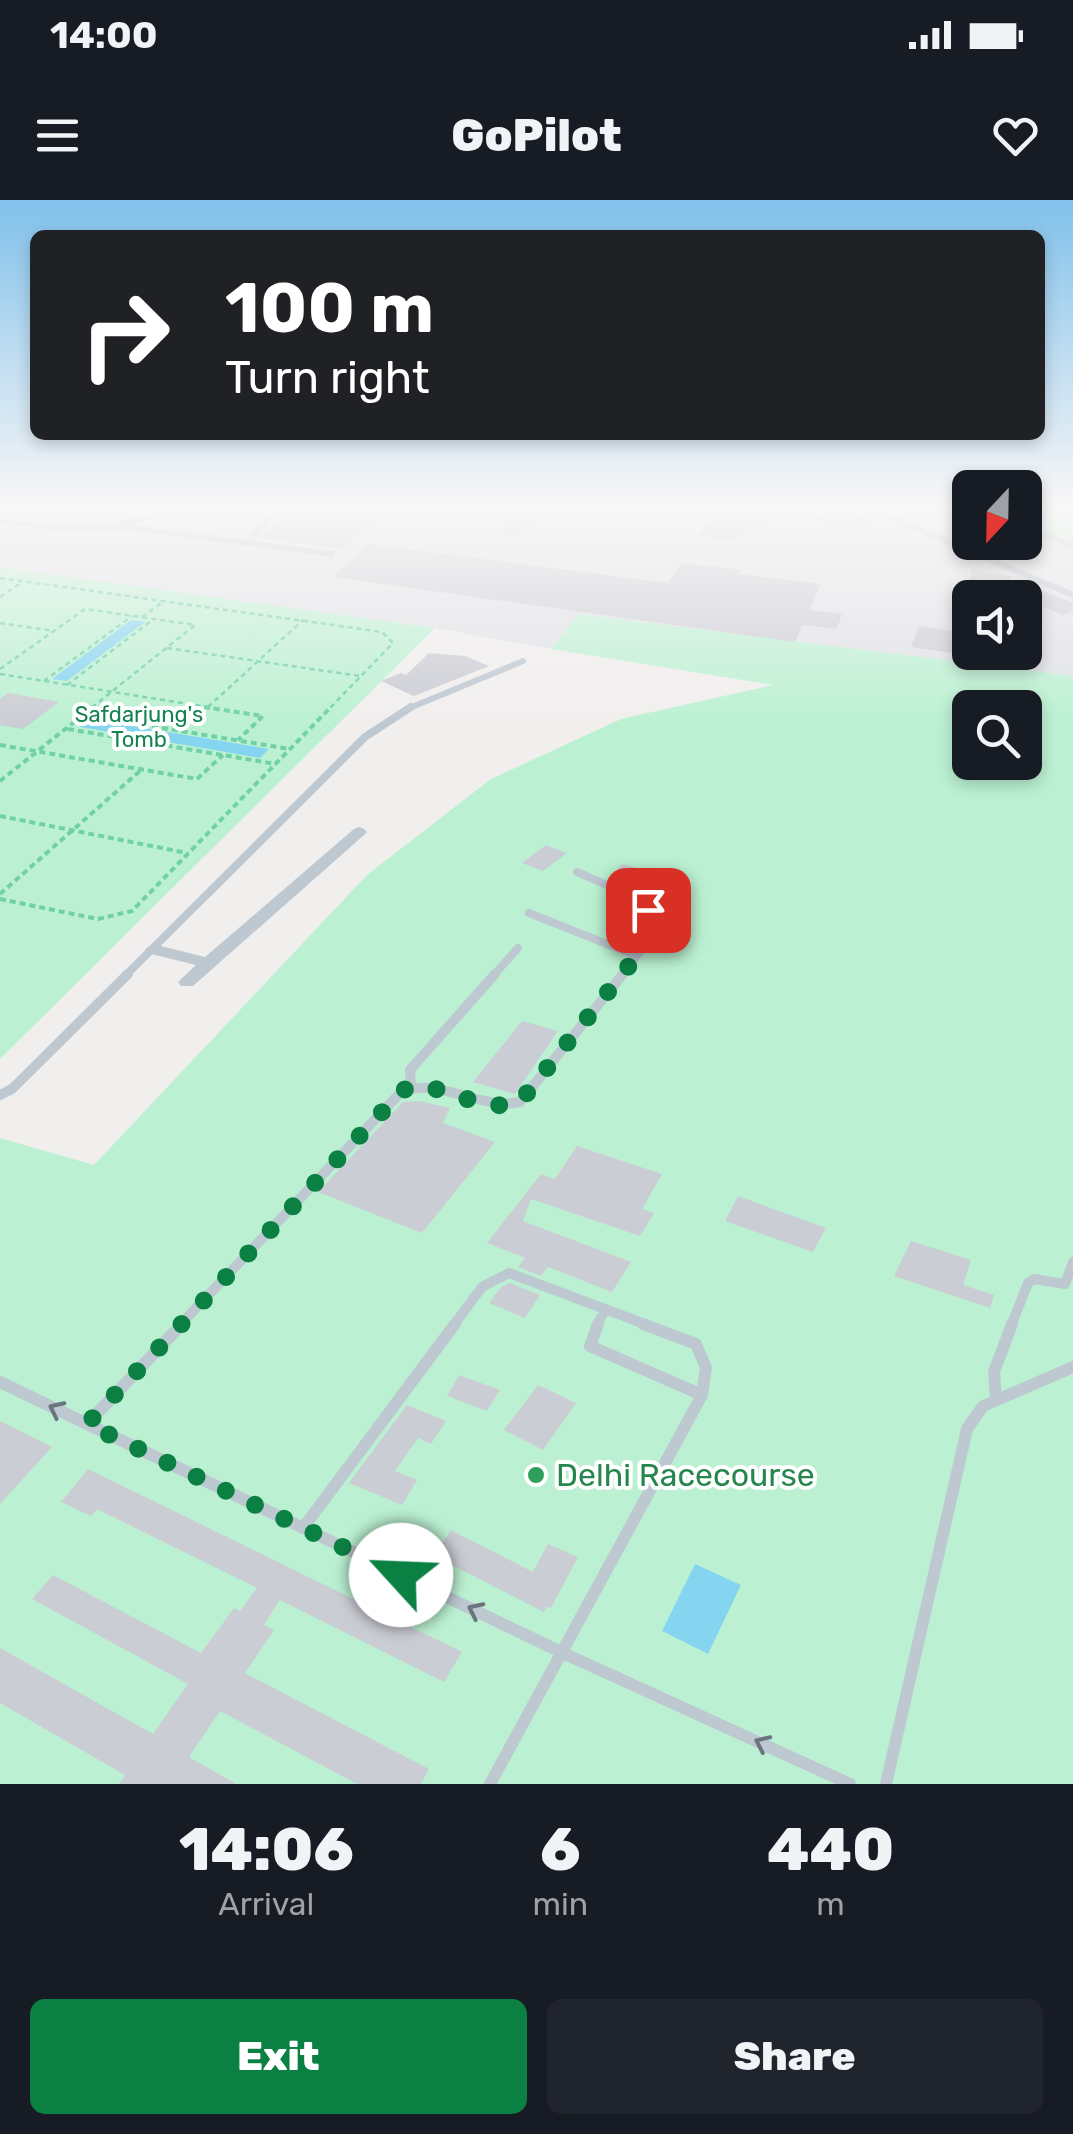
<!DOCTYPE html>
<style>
body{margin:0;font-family:Rubik,sans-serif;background:#20242c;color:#f1f3f6;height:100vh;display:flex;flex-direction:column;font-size:38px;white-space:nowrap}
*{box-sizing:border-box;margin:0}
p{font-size:32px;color:#9ea1a6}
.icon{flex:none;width:55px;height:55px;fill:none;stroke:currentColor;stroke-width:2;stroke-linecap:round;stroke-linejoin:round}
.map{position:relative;height:1584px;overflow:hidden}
.side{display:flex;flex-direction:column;background:#171b24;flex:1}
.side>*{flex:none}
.guide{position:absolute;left:30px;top:30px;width:1015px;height:210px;border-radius:15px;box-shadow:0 5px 15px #0003;background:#202124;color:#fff;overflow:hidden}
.needle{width:65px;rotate:202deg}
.controls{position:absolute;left:952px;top:270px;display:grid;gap:20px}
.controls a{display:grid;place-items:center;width:90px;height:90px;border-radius:15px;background:#171b24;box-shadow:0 5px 15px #0003;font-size:50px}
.pin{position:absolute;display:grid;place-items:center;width:85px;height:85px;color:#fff;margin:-42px;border-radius:20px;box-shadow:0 5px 15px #0006}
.me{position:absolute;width:110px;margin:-55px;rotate:295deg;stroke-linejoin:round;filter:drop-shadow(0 0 8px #0008)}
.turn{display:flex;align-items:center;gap:35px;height:210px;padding:0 30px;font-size:45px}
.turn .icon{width:130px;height:130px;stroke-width:2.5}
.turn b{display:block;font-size:70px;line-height:85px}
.eta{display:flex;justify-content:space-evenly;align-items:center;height:170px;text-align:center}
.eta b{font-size:60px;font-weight:800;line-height:70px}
.button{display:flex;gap:20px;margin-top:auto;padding:20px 30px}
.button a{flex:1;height:115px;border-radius:15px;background:#0b8043;color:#fff;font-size:40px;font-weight:800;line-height:115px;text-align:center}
.button a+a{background:#20242c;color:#f1f3f6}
.status{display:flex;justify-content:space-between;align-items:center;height:70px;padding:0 50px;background:#171b24;direction:ltr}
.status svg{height:28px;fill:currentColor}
header{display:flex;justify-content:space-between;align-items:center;height:130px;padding:0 30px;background:#171b24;font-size:45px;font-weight:800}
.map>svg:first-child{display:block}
</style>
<div class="status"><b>14:00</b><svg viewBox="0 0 49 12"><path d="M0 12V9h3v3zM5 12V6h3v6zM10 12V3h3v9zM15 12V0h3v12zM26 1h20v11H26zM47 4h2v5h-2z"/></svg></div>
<header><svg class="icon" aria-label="menu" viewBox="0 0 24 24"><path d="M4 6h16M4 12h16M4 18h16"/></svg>GoPilot<svg class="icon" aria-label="heart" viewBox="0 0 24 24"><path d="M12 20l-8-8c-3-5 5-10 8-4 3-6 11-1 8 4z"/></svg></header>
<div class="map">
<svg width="1073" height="1584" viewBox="0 0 1073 1584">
<rect width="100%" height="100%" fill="#f1eeee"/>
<path fill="#e0e2e7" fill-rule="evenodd" d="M26 304H970V342H1025V304H1073V476L578 414 551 449 435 428 0 367V316ZM970 398H1025V452H970Z"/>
<path fill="#bbf1d2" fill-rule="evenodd" d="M1025 304H1073V342L1025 323Z
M0 367 435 428 0 859Z
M578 414 1073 476V1584H0V938L94 965 367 675 491 579 621 519 773 485 551 449ZM970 508H1025V562H970Z"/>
<path fill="#86d5f0" d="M131 420 145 422 67 481 52 479Z
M90 519 269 549 260 558 80 527Z
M695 1364 741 1385 708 1454 662 1431Z"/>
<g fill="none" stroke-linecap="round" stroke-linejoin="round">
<path fill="#d0d0d4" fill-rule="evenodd" d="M525 304H556L520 336H500L496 330Z"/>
</g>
<path fill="#cbcdd4" d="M301 304H395L342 349 259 338Z
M721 306 778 313 768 327 748 324 736 341 697 336Z
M844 310 874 322 842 331 812 318Z
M369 344 668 383 681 363 742 370 739 374 821 384 809 410 842 414 837 429 802 425 795 442 333 377Z
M972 370 1010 376 1005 396 965 391Z
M1041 390 1073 403V411L1062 415 1020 397Z
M919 426 970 433 964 455 911 447Z
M429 453 465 456 489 466 414 496 381 481 401 473 406 475Z
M8 493 59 502 23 529 0 525V499Z
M546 645 567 653 543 671 522 663Z
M622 664 682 680 671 693 610 677Z
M522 821 558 831 515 894 473 882Z
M419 901 450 908 443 923 495 942 422 1033 318 992 403 902Z
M577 946 662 974 642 1009 654 1013 640 1036 531 999 523 1021 631 1062 612 1092 548 1067 541 1076 518 1067 525 1058 487 1043 541 974 555 979Z
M738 996 826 1028 813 1052 725 1021Z
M911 1041 971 1060 963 1085 994 1095 990 1108 894 1076Z
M510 1083 540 1095 525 1118 489 1103 501 1087Z
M459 1175 500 1190 487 1211 447 1196Z
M538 1185 576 1203 543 1250 504 1230Z
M407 1205 446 1221 431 1244 418 1238 395 1271 417 1280 402 1305 349 1283Z
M0 1221 52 1247 0 1304Z
M88 1269 462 1452 444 1482 280 1400 264 1425 274 1430 245 1473 429 1569 421 1584H357L220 1511 189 1557 236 1584H119L125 1575 0 1503V1448L153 1534 188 1484 32 1399 53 1375 201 1453 234 1408 240 1411 257 1388 97 1309 91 1316 61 1302Z
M451 1330 533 1372 548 1344 578 1357 551 1408 547 1407 544 1412 434 1356Z"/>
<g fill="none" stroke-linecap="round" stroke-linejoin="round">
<path stroke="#71d1a6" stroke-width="2.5" stroke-dasharray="5 4" stroke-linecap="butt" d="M0 378 382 432 393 443 329 509
M0 397 21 383
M142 417 163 402
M0 423 54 431
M167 448 360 476
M0 469 85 409 195 425 90 509
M0 474 220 509
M44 481 132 416
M67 485 151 421
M208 507 303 420"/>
<path stroke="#71d1a6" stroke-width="4" stroke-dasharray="6 4" stroke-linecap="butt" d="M204 507 263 516 238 540
M83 515 290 549
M68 529 276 564
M0 545 197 579 223 555
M0 581 93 507
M0 616 187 653
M0 694 141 570
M0 699 98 719 132 711 331 507"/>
<path stroke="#bec8d1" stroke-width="6" d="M860 304 1073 395
M22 305 48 309 64 304
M0 314 24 304
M0 321 60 328 126 327 332 354
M120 324 196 305 268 316 270 319 253 334 250 343
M1025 327 1073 346
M407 509 523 461"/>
<path stroke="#bec8d1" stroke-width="8" d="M577 672 632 696 647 715 644 747 621 776
M529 713 637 756
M125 776 365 537 411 507
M493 776 518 748"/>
<path stroke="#bec8d1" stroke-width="10" d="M411 885 410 870 495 774
M0 895 12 889 128 774
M179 1126 402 891C441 878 479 910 520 902L623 774
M453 1126 482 1087 509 1073 650 1126
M596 1126 606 1109
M1011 1126 1028 1083 1034 1079 1065 1084 1073 1062"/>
<path stroke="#bec8d1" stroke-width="12" d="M598 1124 590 1146 702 1195
M0 1182 563 1453 850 1584
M996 1199 994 1172 1012 1124
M87 1224 182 1124
M303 1328 455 1124
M490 1584 702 1195 706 1168 696 1144 643 1124
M886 1584 967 1229 983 1206 1073 1167"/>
<path fill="#bec8d1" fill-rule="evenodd" d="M359 627 364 629 367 632 364 635 193 786H181L178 782 196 765 147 753 145 749 153 744 205 757 354 629Z"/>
<path fill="#c0cbd8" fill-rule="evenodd" d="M0 304H12L0 310Z"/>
</g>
<defs><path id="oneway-chevron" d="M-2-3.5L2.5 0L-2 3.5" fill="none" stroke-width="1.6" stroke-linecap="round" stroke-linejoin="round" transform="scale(2.5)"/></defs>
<g stroke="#6a7580">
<use href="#oneway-chevron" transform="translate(56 1209) rotate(-154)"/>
<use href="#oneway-chevron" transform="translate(475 1410) rotate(-154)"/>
<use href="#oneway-chevron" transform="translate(762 1543) rotate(-155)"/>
</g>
<linearGradient id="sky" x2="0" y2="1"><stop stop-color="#81c1eb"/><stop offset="0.58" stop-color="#f9f7f7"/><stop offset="1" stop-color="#f9f7f7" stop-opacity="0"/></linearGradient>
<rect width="1073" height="526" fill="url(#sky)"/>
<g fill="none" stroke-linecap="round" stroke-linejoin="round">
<path stroke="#0b8043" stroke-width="18" stroke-dasharray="0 32.4" d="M401 1375 87 1224 402 891C432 873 477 917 520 902L644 747 651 728 648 710"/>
</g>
<circle fill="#2e9e5b" stroke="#fff" stroke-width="4" cx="536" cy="1275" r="10"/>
<g text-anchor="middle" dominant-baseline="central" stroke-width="8" stroke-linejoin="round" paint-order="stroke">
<g font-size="22" fill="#128250" stroke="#fff">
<text x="139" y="514">Safdarjung's<tspan x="139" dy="25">Tomb</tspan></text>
</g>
<g font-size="32" fill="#27864d" stroke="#fff" text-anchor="start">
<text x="556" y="1275">Delhi Racecourse</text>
</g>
</g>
</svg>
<div class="controls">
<a><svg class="needle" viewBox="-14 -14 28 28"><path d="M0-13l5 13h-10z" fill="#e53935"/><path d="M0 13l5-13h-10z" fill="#9ea1a6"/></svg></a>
<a><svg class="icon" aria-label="sound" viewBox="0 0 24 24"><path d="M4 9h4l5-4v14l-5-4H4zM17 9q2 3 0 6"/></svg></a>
<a><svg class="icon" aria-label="search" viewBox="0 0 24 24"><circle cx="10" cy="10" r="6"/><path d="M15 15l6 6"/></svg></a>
</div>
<div class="pin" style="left:648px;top:710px;background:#d93025"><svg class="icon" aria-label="arrive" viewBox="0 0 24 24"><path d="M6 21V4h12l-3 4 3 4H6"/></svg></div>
<svg class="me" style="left:401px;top:1375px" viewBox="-20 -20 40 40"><circle r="19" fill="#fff"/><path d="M0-13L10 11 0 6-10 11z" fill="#0b8043"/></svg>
<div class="guide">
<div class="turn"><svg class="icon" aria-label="right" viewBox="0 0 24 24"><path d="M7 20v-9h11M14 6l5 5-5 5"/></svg><div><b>100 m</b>Turn right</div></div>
</div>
</div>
<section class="side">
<div class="eta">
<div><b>14:06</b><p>Arrival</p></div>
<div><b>6</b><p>min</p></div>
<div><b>440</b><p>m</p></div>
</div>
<div class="button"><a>Exit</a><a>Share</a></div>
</section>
